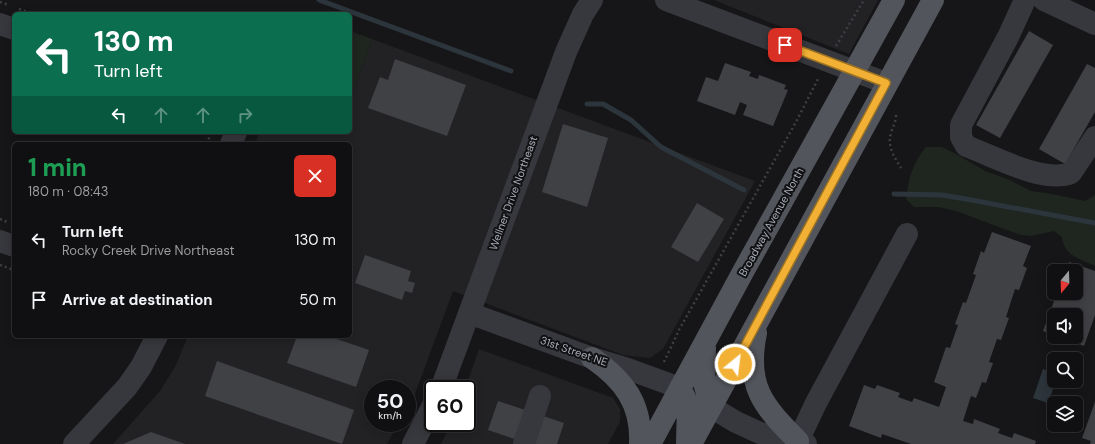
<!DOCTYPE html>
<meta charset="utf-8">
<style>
body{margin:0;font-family:"DM Sans",sans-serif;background:#1e1e20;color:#f1f3f6;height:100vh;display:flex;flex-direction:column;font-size:15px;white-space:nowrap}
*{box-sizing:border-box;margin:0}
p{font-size:13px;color:#9c9d9f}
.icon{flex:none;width:22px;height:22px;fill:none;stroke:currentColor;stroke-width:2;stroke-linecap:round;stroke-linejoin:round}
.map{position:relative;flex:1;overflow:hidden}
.drawer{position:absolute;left:12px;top:142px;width:340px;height:196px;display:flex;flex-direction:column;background:#101012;border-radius:6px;box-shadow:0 2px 10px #0003,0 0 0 1px #303032}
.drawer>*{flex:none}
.guide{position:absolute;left:12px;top:12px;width:340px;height:122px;border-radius:6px;box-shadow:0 2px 10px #0003,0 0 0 1px #303032;background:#0b6e4f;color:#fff;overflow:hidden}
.needle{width:26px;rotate:199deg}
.buttons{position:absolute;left:1047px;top:264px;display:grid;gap:8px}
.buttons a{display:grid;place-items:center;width:36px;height:36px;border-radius:6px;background:#101012;box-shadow:0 2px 10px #0003,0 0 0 1px #303032;font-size:20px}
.speed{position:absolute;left:364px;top:380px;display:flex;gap:8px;font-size:20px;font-weight:700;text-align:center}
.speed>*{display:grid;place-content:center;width:52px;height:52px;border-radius:50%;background:#101012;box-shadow:0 2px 10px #0003,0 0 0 1px #303032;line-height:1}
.speed small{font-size:10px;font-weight:400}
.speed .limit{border:2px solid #111;border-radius:6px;background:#fff;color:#111}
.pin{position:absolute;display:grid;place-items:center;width:34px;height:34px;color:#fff;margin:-17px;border-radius:8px;box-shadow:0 2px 6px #0006}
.me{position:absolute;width:44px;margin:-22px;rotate:29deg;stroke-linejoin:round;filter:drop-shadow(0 0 3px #0008)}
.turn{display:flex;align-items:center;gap:14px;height:84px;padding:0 16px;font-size:18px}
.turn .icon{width:52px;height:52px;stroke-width:2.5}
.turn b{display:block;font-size:28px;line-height:34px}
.lanes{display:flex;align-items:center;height:38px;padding:0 16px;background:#0003;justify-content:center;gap:20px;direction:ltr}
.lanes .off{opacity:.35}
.round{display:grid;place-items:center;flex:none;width:42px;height:42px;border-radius:6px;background:#1e1e20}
.summary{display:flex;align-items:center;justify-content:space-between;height:68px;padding:0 16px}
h1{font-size:24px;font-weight:800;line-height:30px;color:#1e9e55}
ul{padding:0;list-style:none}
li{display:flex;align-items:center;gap:12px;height:60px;padding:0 16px}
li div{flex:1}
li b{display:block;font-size:15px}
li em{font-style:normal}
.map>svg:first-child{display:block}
</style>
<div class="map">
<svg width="1095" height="444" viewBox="0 0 1095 444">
<rect width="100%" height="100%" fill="#161618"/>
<path fill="#222225" d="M714 0H878L849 54Z
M372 39 755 181 663 349 650 358 623 355 453 291 415 394 407 408V389H373V423H399L387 444H113L160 391 175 367 188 336H350V144H255L260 132H350V100Z
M479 349 613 398 620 409V422L608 444H441L451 423H467V389H465Z"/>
<path fill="#1e261f" d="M350 31 372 39 350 100Z
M926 147H942L958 155 985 171 1010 180 1031 191 1052 194 1085 201 1095 195V266C1080 259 1064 256 1062 237L1054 231 1031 236 1021 235 956 211 938 207H914L906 199C908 180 913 162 926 147Z"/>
<path fill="#2c353c" d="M1043 369 1054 373V381H1056L1048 403 1033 398Z"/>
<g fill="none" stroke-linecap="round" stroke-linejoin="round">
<path stroke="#2c353c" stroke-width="5" d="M319 0 511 71
M587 104H603L631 120 661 147 744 190
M894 194 942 195 966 199 1095 223"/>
</g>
<path fill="#404145" d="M1029 31 1053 45 1000 138 976 125Z
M395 59 466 85 447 136 368 108 380 77 388 80Z
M725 63 751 72 749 76 758 79 759 75 786 85 784 89 788 90 773 126 743 115 747 105 740 102 735 115 697 101 706 77 718 81Z
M1087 64 1095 68V112L1065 164 1039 149Z
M563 124 608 138 587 207 542 192Z
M697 203 724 219 698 262 671 247Z
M992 232 1031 246 1023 266 1027 268 1019 290 1015 289 1006 317 1009 318 1001 340 997 339 989 362 993 363 986 383 982 382 976 398 971 396 963 421 973 424 974 419 1000 429 998 433 1012 438 1014 433 1036 441 1035 444H911L882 434 881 438 849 426 864 385 875 389 877 385 900 393 898 397 912 402 914 398 939 407 946 387 934 382 946 347 950 348 958 325 955 324 963 302 966 303 976 275 973 274 981 251 984 253Z
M365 255 411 271 408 281 415 283 412 293 405 291 402 300 355 283Z
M1069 262 1095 271V315L1084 346 1060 337H1076V315H1054V335L1043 331 1057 293H1076V271H1066Z
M297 336H328L369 350 356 387 287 363Z
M217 361 354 410 342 444 205 396Z
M498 401 564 423 557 444H529L488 430Z
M1095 402V444H1090L1091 441 1082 438Z
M151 432 185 444H123Z"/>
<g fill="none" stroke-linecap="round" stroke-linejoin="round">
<path stroke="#3d3f44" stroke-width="2.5" stroke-dasharray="2 3" stroke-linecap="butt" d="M0 2 9 5
M19 9 33 14
M836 46 864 0
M896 115C896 122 893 126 891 133 887 146 894 157 901 168
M207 144 211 132
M0 219 7 222
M0 265 14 270
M664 362 679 330 796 122 819 77"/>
<path stroke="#37383d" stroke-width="22" d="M666 0 886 83
M1025 0 1008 37 961 125V137L966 146C993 156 1044 184 1071 173L1095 137
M1044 0 1095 24
M0 24 14 29
M231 144 236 132
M0 241 14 246
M469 313 592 358 628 369 680 388
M441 389 566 52 583 14 592 0
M711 407 736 422 760 433 806 444
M798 441 816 403 907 234
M74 444 127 387 141 367 157 336
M413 444 433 405
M524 444 540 396"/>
<path stroke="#53555c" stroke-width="22" d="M756 333C745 386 763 406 798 441
M705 348 704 383 711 407
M592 358C624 380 642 404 640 444
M680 388 688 404 687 444
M650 444 744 270 894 0
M691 444 933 0"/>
</g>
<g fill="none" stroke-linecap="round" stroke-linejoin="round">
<defs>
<path id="route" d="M735 364 886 83 785 45"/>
</defs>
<use href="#route" stroke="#9d7322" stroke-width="10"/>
<use href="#route" stroke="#f2b134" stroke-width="7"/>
</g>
<g text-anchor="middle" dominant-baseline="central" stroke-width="4" stroke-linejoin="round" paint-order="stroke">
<g font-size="11" fill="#a8adb8" stroke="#111113">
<text transform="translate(513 193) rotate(-70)">Wellner Drive Northeast</text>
<text transform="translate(771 222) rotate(-61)">Broadway Avenue North</text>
<text transform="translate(574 351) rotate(19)">31st Street NE</text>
</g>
</g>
</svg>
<div class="buttons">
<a><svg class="needle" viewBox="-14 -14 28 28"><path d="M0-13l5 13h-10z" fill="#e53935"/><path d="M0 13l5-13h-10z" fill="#9c9d9f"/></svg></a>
<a><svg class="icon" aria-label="sound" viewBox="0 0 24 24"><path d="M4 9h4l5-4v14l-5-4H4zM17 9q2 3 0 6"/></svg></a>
<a><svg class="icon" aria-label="search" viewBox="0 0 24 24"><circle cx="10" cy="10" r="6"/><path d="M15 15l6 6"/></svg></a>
<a><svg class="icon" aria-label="layers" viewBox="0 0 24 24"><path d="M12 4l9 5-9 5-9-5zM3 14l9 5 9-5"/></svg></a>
</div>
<div class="speed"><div>50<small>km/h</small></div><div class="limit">60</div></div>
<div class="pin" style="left:785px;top:45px;background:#d93025"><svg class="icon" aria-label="arrive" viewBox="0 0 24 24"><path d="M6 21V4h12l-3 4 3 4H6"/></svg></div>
<svg class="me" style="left:735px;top:364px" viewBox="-20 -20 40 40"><circle r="17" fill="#f2b134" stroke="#fff" stroke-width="3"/><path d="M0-11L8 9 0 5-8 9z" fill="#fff"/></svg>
<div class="guide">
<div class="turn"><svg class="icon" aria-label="left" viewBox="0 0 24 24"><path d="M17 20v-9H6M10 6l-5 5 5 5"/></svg><div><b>130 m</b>Turn left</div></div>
<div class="lanes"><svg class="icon" aria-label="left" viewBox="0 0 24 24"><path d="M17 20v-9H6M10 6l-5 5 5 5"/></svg><svg class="icon off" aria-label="ahead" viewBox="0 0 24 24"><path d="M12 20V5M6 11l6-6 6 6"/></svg><svg class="icon off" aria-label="ahead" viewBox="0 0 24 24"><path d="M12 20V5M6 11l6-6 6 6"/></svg><svg class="icon off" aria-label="right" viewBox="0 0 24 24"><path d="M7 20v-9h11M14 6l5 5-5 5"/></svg></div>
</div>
<section class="drawer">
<div class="summary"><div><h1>1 min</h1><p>180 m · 08:43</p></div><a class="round" style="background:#d93025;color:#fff"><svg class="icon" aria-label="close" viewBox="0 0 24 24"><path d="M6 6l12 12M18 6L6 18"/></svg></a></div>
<ul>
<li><svg class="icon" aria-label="left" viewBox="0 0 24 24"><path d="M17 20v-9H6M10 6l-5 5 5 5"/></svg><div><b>Turn left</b><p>Rocky Creek Drive Northeast</p></div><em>130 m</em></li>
<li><svg class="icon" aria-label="arrive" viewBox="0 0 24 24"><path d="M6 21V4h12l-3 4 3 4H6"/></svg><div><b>Arrive at destination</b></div><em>50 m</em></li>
</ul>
</section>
</div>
